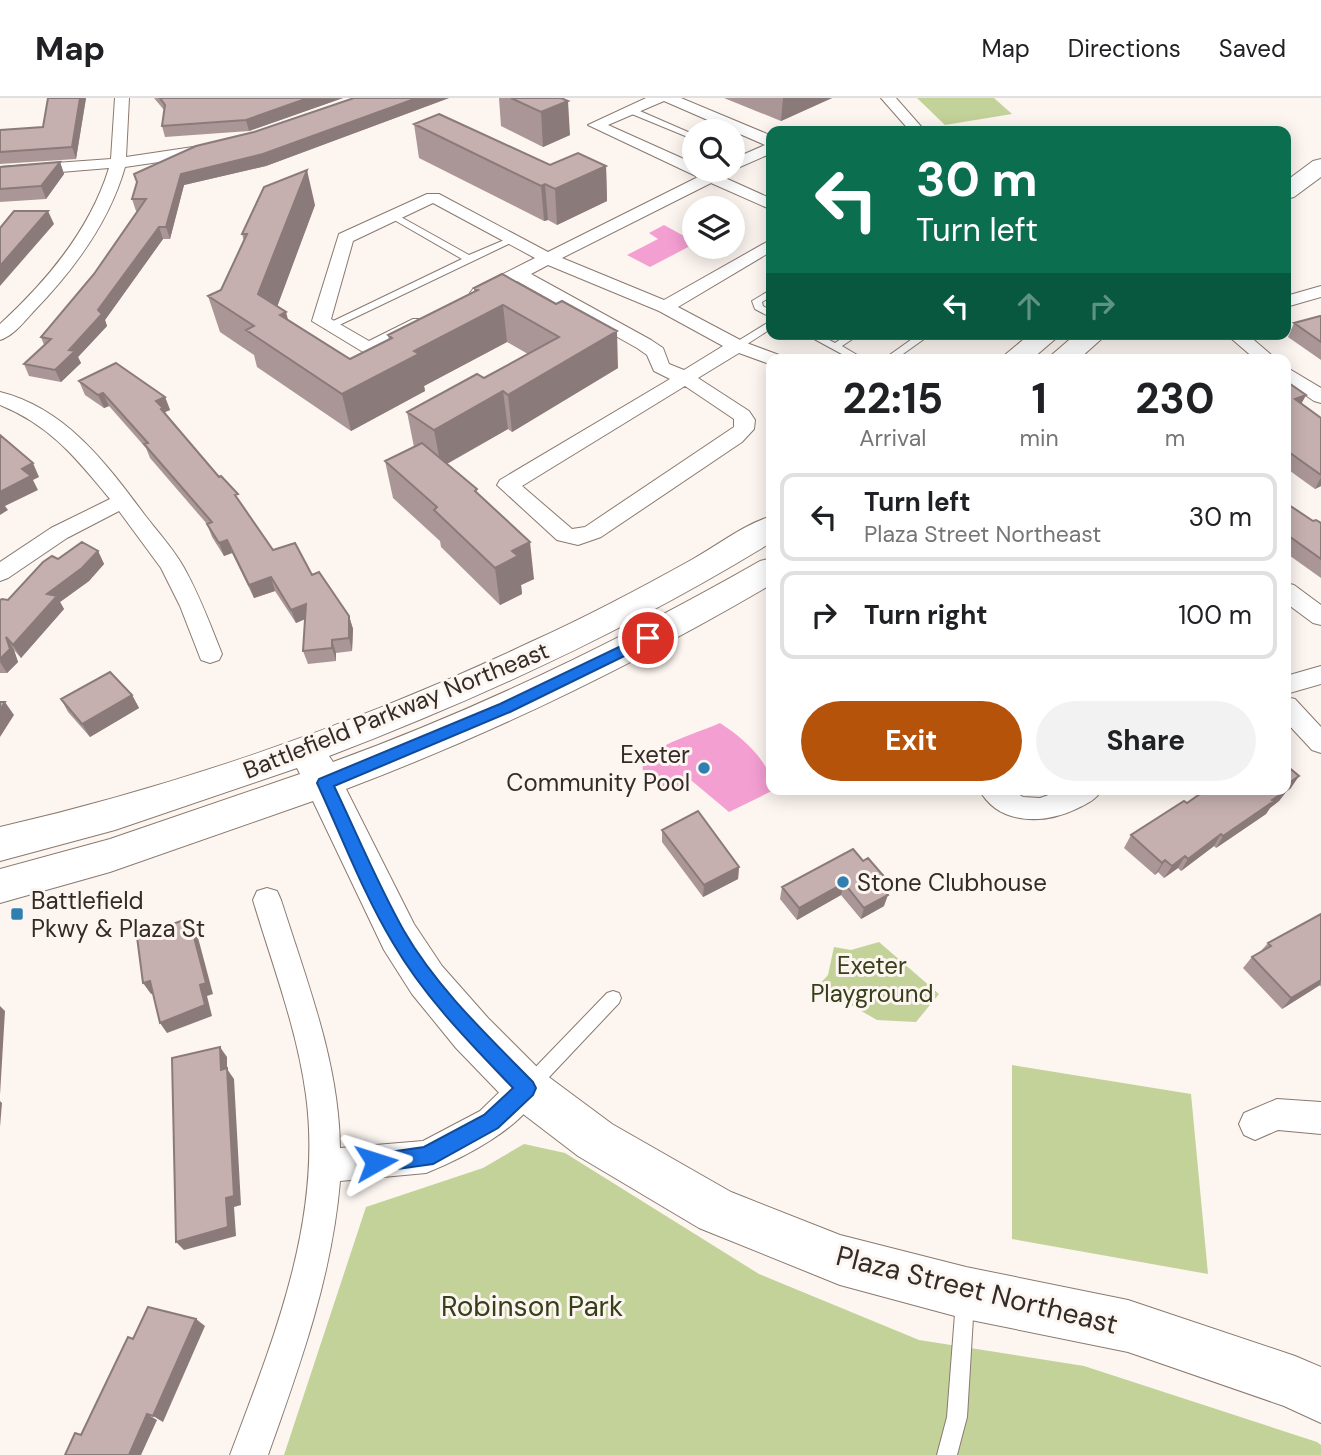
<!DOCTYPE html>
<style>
body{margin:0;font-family:"DM Sans",sans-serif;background:#f2f2f2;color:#202124;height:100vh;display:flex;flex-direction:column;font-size:26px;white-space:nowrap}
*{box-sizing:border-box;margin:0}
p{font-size:23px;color:#757577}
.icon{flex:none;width:38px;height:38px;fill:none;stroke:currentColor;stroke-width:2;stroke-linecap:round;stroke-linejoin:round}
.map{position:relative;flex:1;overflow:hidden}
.drawer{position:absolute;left:766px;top:256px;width:525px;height:441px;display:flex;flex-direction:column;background:#fff;border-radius:14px;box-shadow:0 4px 18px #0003}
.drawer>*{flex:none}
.hud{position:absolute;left:766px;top:28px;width:525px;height:214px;border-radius:14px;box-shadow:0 4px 18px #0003;background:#0b6e4f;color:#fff;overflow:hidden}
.tools{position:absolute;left:682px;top:21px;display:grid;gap:14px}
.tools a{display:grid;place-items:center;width:63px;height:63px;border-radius:50%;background:#fff;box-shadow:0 4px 18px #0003;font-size:35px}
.pin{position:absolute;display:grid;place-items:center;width:60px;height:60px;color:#fff;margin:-30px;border:4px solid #fff;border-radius:50%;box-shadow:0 2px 7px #0007}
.me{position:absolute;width:77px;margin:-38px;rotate:84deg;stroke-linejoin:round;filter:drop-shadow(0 0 5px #0008)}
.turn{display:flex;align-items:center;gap:24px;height:147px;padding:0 35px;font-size:32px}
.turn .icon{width:91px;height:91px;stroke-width:2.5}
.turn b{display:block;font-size:49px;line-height:60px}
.lanes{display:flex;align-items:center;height:66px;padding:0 35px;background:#0003;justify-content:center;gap:35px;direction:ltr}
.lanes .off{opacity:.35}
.eta{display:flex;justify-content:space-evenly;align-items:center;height:119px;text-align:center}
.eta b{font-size:42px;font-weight:700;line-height:49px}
.action{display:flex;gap:14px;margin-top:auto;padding:14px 35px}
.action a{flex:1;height:80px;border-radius:42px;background:#b45309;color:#fff;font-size:28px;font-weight:700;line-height:80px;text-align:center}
.action a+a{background:#f2f2f2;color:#202124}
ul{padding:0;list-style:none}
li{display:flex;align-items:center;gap:21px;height:88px;margin:0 14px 10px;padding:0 21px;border:4px solid #e0e0e0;border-radius:14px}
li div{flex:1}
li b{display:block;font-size:26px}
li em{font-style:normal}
header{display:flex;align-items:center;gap:42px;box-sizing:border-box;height:98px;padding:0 35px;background:#fff;border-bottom:2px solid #e0e0e0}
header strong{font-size:33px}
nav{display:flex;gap:38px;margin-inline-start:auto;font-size:24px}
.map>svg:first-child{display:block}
</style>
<header>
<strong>Map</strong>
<nav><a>Map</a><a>Directions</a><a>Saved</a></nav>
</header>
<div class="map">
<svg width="1321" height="1357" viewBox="0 0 1321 1357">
<rect width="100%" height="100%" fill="#fcf5f0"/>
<path fill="#c2d298" d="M917 0H994L1012 16 945 27Z
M879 844 939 896 916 924 877 922 818 888 828 877 834 849 851 852Z
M1012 967 1191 996 1208 1176 1012 1141Z
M524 1046 565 1055 759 1176 919 1242 1084 1268 1317 1344 1321 1347V1357H284L366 1109 483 1070Z"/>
<path fill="#f49fd2" d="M664 127 695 144V148L692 147 650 169 627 157 658 141 649 135Z
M720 625C740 638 760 655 770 677 772 683 772 689 774 692L729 714 692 683C683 687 675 692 665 692 648 691 634 671 649 658 664 644 700 634 720 625Z"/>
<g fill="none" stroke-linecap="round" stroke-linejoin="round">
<defs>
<path id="lane" d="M627 10H633L695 37V42L627 14Z
M392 114 469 157 509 140 517 142 331 231H325V227L462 161 389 119V115Z
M772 191V198L762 204 763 208 772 213V220L755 211 752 203Z
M772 222V230L741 250H733V246Z
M805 236H818L835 245 848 236H860L842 248 864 261H851Z
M919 236H931L896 261H884Z
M613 893 619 895 621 900 619 905 536 993 530 995 524 993 522 987 524 981 607 895Z
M965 1194 972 1196 974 1203 967 1319 957 1357H937L947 1319 956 1203 958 1196Z"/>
<path id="street" d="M115 0H129L126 59 213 46 221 51 213 56 125 69C109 125 73 173 33 214 24 224 13 238 0 242V226C47 183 90 132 109 70L0 79V69L111 61Z
M646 0H681L772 38V55L733 72V61L765 47 664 3 608 27 695 66V72H733L723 79 772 101V112L711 85 562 160 664 202 772 141V153L678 209 744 244 779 257 781 261H772V267L739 255 698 280 749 313 755 322 754 331 742 344 601 439 578 447 557 442 497 387 500 382 670 281 654 273 647 257 637 250 517 183 479 200 470 195 473 191 535 160 433 105 353 143 331 221 369 243 413 221H427L429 225 427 229 368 257 312 223 339 136 427 96H439L548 154 698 79 588 27ZM548 167 659 213 723 248 684 272 669 266 663 250 651 242 531 176ZM685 288 734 321V329L585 429 572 431 522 388Z
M881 0H896L925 33H910Z
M1321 188V199L1286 209V198Z
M1226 236H1247L1276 261H1255Z
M1286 269 1321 290V305L1314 303 1286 284Z
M0 294C65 310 106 365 144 416 157 433 172 449 183 468 199 496 210 526 222 556L219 562 210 565 201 562 180 508 161 470 119 413 67 440 8 480 0 483V464L51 430 110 401C75 359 51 328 0 307Z
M1286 485 1294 487 1321 507V527L1313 525 1286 505Z
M1321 568V586L1286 596V578Z
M1286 599 1295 601 1321 629V655L1312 652 1286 624Z
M979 691H1010L1023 699 1040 700 1066 691H1102C1097 701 1087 706 1076 711 1045 726 998 728 979 691Z
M267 790 277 793 281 802C307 884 339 964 340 1050L423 1043 480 1013 515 979 526 975 537 979 542 990C525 1029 464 1060 426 1075L340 1083C332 1179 300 1267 268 1357H230C273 1243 323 1121 306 997 297 930 272 866 253 802L257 793Z
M1277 1001 1321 1004V1036L1278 1032 1255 1042 1244 1037 1239 1026 1244 1015Z"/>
<path id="secondary" d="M1321 61V79L1294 99 1286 101V83L1313 63Z
M1030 236H1061L1032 261H1000Z
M1076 236H1107L1079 261H1047Z
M772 418V444C632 530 483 599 329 658L333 664C481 610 623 541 760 463L772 460V486C636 566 494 635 346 691L414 826 442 868 488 920 542 974 612 1026 731 1094 840 1137 966 1169 1128 1202 1295 1258 1321 1269V1325L1284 1308 1128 1254 966 1221 840 1187 699 1130 578 1058 510 1006 456 950 412 896 384 852 313 703 110 774 0 805V771L110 741 300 676 297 670 115 732 0 763V729C182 687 364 623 533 543 588 518 641 490 693 461 718 447 744 426 772 418Z"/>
</defs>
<use href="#lane" stroke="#8a796f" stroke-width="2"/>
<use href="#street" stroke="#8a796f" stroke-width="2"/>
<use href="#secondary" stroke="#8a796f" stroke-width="2"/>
<use href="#lane" fill="#fff" fill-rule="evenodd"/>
<use href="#street" fill="#fff" fill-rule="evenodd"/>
<use href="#secondary" fill="#fff" fill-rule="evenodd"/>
</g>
<path fill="#aa9696" d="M86 0 76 61 0 66V32L43 29Z
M154 0H343L249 33 165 39 162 28 164 12Z
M354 0H449L266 68 184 87 170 141H163L105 222 107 228 78 259 81 265 61 284 29 278 24 266 44 247 41 239 94 176 137 113H136L132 101 254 34Z
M499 0H561L570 37 543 49 501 28Z
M724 0H832L781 23Z
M414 26 550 67 606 68 607 103 557 127 548 122 544 123 419 60Z
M60 64 64 76 46 101 0 104V69Z
M315 107 277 209 288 221 350 261 389 242 388 237 474 194V190L618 270 512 334 508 331 447 366 478 396 534 481 521 487 522 496 500 507 441 449 440 443 393 400 385 363 414 349 407 314 484 280 528 256 507 244 424 288 425 293 351 333 257 269 254 257 220 234 208 198 221 192 244 143 242 136Z
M1321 218V262L1288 239 1294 225Z
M79 283 165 299 170 312 165 314 166 317 241 406 273 452 312 477 349 518 353 531 352 553 336 555V563L308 566 303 553 305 521 296 525 275 493 254 500 232 455 224 458 212 439 207 426 150 360 146 350 109 308 104 310 85 297Z
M1286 283 1306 297 1301 306 1321 320V388L1315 391 1286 370Z
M1286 405 1313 423 1321 425V480L1286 455Z
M98 453 104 466 89 483 60 504 64 511 21 560 14 552 18 564 7 575H0V502H8L58 461Z
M132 597 139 610 90 639 68 614 61 601Z
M1291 690 1286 694 1279 703 1270 710 1266 716 1216 750 1214 748 1181 773 1178 770 1164 780 1158 774 1155 777 1124 750 1131 737 1187 705Z
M662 732 739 769 738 781 703 799 662 744Z
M887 782 884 792V808L861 821 841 797 797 822 780 801 782 789Z
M1321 816V889L1320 887 1282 911 1243 870 1252 859 1260 854 1268 845Z"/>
<path fill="#8b7a7a" d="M80 0H86L76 61 72 49Z
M308 0H343L249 33 246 22Z
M417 0H449L266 68 184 87 170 141 166 129 181 76Z
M783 0H832L781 23Z
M568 3 570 37 543 49 541 14Z
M60 64 64 76 46 101 41 88Z
M606 68 607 103 557 127 555 91Z
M307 72 315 107 268 233 258 196Z
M545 86 548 122 544 123 541 88Z
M48 113 54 126 0 188V168Z
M159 129 163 141 105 222 107 228 78 259 81 265 61 284 55 272 69 252Z
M503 207 507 244 424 288 425 293 351 333 342 296 414 253Z
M286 214 296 251 280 217Z
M617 233 618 270 512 334 508 297Z
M503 293 508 331 441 369 434 332Z
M103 295 109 308 104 310 98 297Z
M1306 297 1299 310 1295 301Z
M165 299 170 312 165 314 168 324 156 303Z
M33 365 39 379 33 382 38 392 5 408 8 412 0 417V394L22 371Z
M1321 379V388L1315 391Z
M227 442 232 455 224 458 219 445Z
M530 444 534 481 521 487 522 496 500 507 495 470 512 453Z
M98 453 104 466 89 483 60 504 64 511 21 560 13 547 47 496Z
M271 479 275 493 254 500 249 487Z
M306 506 310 519 296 525 291 512Z
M349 518 353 531 352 553 349 540Z
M6 539 14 552 18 564 7 575 0 564Z
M332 542 336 555V563L332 550Z
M132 597 139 610 90 639 82 626Z
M5 604 14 617 0 639V612Z
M1299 678 1291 690 1286 694 1279 703 1270 710 1266 716 1216 750 1223 738 1286 691V687Z
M1221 736 1214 748 1181 773 1188 761Z
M1185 758 1178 770 1164 780 1172 768Z
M1165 762 1158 774 1155 777 1162 765Z
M739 769 738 781 703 799 704 787Z
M887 782 883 794 878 786Z
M844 785 841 797 797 822 799 810Z
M888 797 884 808 861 821 864 810Z
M189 820 196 832 213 896 207 898 212 918 167 935 160 925 200 887Z
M1321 882 1320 887 1282 911 1291 900Z
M150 883 158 894 151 896 143 885Z
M0 908 5 913 0 997Z
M220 949 227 959V971L234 981 241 1107 234 1109 236 1138 184 1152 176 1144 221 972Z
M0 1003 2 1005 0 1029Z
M196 1221 205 1228 163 1324 153 1318Z
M147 1316 157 1322 141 1357H129Z"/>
<path fill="#c6afaf" stroke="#8b7a7a" stroke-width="2" d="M48 0H80L72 49 0 54V32L43 29Z
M160 0H308L246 22 162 28 165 7Z
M354 0H417L263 56 181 76 166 129H159L98 212 102 216 69 252 75 253 55 272 24 266 51 241 41 239 94 176 146 101H132L137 84 134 76 196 48 254 34Z
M511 0H561L568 3 541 14Z
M439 16 550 67 578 55 606 68 555 91 545 86 541 88 414 26Z
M60 64 41 88 0 91V69Z
M307 72 258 196 286 214 280 217 350 261 392 240 388 237 478 192 474 190 502 176 556 206 562 203 617 233 508 297 503 293 434 332 407 314 477 276 484 280 559 239 503 207 414 253 419 256 342 296 246 232 254 228 208 198 221 192 247 136H242L264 89Z
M14 113H48L0 168V130Z
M1321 218V244L1294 225 1320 218Z
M116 265 165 299 156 303 163 310 161 311 219 379 221 378 238 396 235 397 273 452 295 445 312 477 319 474 349 518V540L332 542V550L303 553 306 506 291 512 271 479 249 487 227 442 219 445 207 426 212 424 144 346 148 345 103 295 98 297 79 283Z
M1286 283 1306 297 1295 301 1321 320V377L1286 352Z
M0 337 33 365 22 371 31 378 0 394Z
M422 345 477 391 475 393 530 444 512 453 518 458 495 470 434 412 437 409 385 363Z
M1286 405 1313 423 1316 422 1321 425V461L1286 436Z
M82 444 98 453 82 470 47 496 57 498 13 547 6 539 10 551 0 561V502L2 501 8 502 43 464 52 458 58 461Z
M110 574 132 597 82 626 61 601Z
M0 604H5L0 612Z
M1286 667 1299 678 1286 687Z
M1286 690 1288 691 1272 702 1274 703 1223 738 1221 736 1188 761 1185 758 1172 768 1165 762 1162 765 1131 737 1184 703 1187 705 1207 691H1286Z
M698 713 739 769 704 787 662 732Z
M853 751 863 763 868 760 887 782 878 786 888 797 864 810 844 785 799 810 782 789Z
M1321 816V882L1291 900 1252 859 1271 848 1268 845Z
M189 820 206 885 200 887 205 907 160 925 150 883 143 885 137 839Z
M220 949 221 972 227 970 234 1098 226 1100 228 1129 176 1144 172 960Z
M148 1209 196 1221 153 1318 147 1316 129 1357H65L75 1335 81 1337 128 1239 133 1241Z"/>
<path fill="#1a73e8" stroke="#114b97" stroke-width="2" d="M648 535 653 537 655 540 653 544 510 614 334 688C357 736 378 787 404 833 437 890 487 937 533 984L536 990 533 997 498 1030 433 1066 376 1074 369 1071 366 1064 369 1057 424 1049 484 1017 513 990C470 945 425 900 393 845 364 797 341 737 317 685L319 681 500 606Z"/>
<g fill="#307fb1" stroke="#fcf5f0" stroke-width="2.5">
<circle cx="704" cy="670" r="7"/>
<circle cx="843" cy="784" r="7"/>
<rect x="10" y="809" width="14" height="14" rx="3.5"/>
</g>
<g text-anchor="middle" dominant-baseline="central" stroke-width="6" stroke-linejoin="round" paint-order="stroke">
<g font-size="24" fill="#322b27" stroke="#fcf5f0">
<text transform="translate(396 612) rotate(-22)">Battlefield Parkway Northeast</text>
</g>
<g font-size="24" fill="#322b27" stroke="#fcf5f0" text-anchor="start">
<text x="690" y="656" text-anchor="end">Exeter<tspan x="690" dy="28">Community Pool</tspan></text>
<text x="857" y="784">Stone Clubhouse</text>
<text x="31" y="802">Battlefield<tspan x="31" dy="28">Pkwy &amp; Plaza St</tspan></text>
</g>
<g font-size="24" fill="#363f19" stroke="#fcf5f0">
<text x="872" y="867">Exeter<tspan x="872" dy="28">Playground</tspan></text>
</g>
<g font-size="28" fill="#322b27" stroke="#fcf5f0">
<text transform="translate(977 1192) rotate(14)">Plaza Street Northeast</text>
</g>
<g font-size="28" fill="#363f19" stroke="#fcf5f0">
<text x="532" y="1208">Robinson Park</text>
</g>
</g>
</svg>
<div class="tools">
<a><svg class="icon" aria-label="search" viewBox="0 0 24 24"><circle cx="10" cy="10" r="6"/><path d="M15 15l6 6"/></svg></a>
<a><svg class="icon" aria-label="layers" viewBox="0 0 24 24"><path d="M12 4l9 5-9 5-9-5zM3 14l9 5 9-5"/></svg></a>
</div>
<div class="pin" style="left:648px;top:540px;background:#d93025"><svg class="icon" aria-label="arrive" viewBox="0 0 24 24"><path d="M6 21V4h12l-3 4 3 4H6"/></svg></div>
<svg class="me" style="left:376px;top:1064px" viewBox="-20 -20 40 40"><path d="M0-17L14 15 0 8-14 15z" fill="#1a73e8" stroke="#fff" stroke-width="4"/></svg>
<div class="hud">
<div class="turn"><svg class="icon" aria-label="left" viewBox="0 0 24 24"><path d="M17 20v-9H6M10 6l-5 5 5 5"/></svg><div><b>30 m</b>Turn left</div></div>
<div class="lanes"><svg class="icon" aria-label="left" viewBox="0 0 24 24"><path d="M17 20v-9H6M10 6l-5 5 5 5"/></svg><svg class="icon off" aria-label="ahead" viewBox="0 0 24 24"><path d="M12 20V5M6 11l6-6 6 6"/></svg><svg class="icon off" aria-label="right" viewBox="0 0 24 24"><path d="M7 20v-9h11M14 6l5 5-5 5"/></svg></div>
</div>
<section class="drawer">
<div class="eta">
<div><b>22:15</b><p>Arrival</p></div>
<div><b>1</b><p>min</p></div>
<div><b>230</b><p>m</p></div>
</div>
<ul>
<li><svg class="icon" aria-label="left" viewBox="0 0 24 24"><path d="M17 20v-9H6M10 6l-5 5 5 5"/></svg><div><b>Turn left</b><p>Plaza Street Northeast</p></div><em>30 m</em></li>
<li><svg class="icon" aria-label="right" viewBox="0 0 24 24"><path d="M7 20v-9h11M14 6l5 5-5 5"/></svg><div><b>Turn right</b></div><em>100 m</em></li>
</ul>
<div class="action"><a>Exit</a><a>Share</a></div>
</section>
</div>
